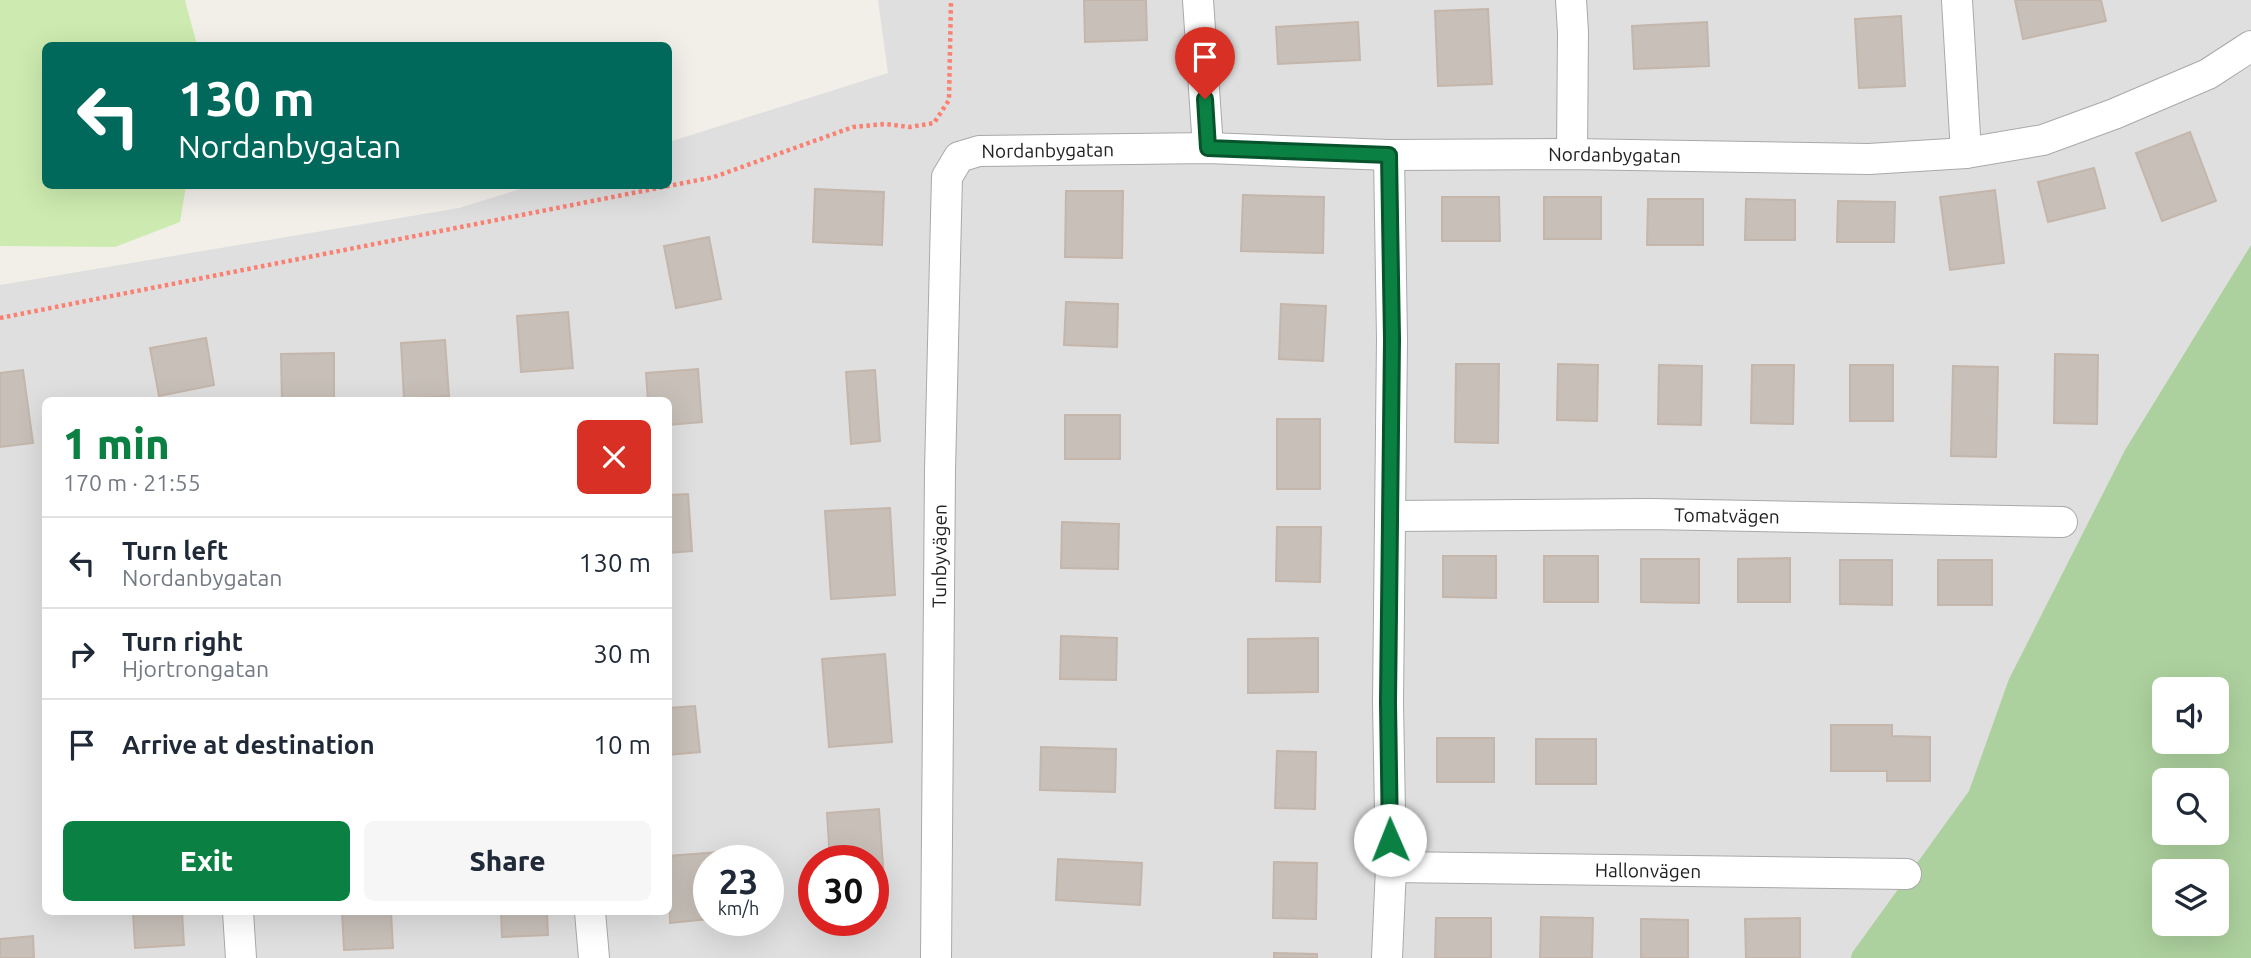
<!DOCTYPE html>
<meta charset="utf-8">
<style>
body{margin:0;font-family:Ubuntu,sans-serif;background:#f6f6f7;color:#1f2937;height:100vh;display:flex;flex-direction:column;font-size:26px;white-space:nowrap}
*{box-sizing:border-box;margin:0}
p{font-size:23px;color:#747a83}
.icon{flex:none;width:38px;height:38px;fill:none;stroke:currentColor;stroke-width:2;stroke-linecap:round;stroke-linejoin:round}
.map{position:relative;flex:1;overflow:hidden}
.panel{position:absolute;left:42px;top:397px;width:630px;height:518px;display:flex;flex-direction:column;background:#fff;border-radius:10px;box-shadow:0 7px 28px #0002}
.panel>*{flex:none}
.guide{position:absolute;left:42px;top:42px;width:630px;height:147px;border-radius:10px;box-shadow:0 7px 28px #0002;background:#00695c;color:#fff;overflow:hidden}
.buttons{position:absolute;left:2152px;top:677px;display:grid;gap:14px}
.buttons a{display:grid;place-items:center;width:77px;height:77px;border-radius:10px;background:#fff;box-shadow:0 7px 28px #0002;font-size:35px}
.speed{position:absolute;left:693px;top:845px;display:flex;gap:14px;font-size:35px;font-weight:700;text-align:center}
.speed>*{display:grid;place-content:center;width:91px;height:91px;border-radius:50%;background:#fff;box-shadow:0 7px 28px #0002;line-height:1}
.speed small{font-size:18px;font-weight:400}
.speed .limit{border:10px solid #d22;background:#fff;color:#111}
.pin{position:absolute;display:grid;place-items:center;width:60px;height:60px;color:#fff;margin:-72px -30px;border-radius:50% 50% 50% 0;rotate:-45deg;box-shadow:0 0 7px #0007}
.pin .icon{rotate:45deg}
.me{position:absolute;width:77px;margin:-38px;rotate:359deg;stroke-linejoin:round;filter:drop-shadow(0 0 5px #0008)}
.turn{display:flex;align-items:center;gap:24px;height:147px;padding:0 21px;font-size:32px}
.turn .icon{width:91px;height:91px;stroke-width:2.5}
.turn b{display:block;font-size:49px;line-height:60px}
.round{display:grid;place-items:center;flex:none;width:74px;height:74px;border-radius:10px;background:#f6f6f7}
.overview{display:flex;align-items:center;justify-content:space-between;height:119px;padding:0 21px}
h1{font-size:42px;font-weight:800;line-height:52px;color:#0b8043}
.primary-button{display:flex;gap:14px;margin-top:auto;padding:14px 21px}
.primary-button a{flex:1;height:80px;border-radius:10px;background:#0b8043;color:#fff;font-size:28px;font-weight:800;line-height:80px;text-align:center}
.primary-button a+a{background:#f6f6f7;color:#1f2937}
ul{padding:0;list-style:none}
li{display:flex;align-items:center;gap:21px;height:91px;padding:0 21px;border-top:2px solid #e0e1e3}
li div{flex:1}
li b{display:block;font-size:26px}
li em{font-style:normal}
.map>svg:first-child{display:block}
</style>
<div class="map">
<svg width="2251" height="958" viewBox="0 0 2251 958">
<rect width="100%" height="100%" fill="#f2efe9"/>
<path fill="#e0dfdf" fill-rule="evenodd" d="M878 0H2251V958H0V285L459 208 530 186H668L669 142 888 73ZM46 401H668V912H46ZM2165 690H2217V742H2165ZM2165 780H2217V833H2165ZM709 861H768V920H709ZM814 861H873V920H814ZM2165 872H2217V924H2165Z"/>
<path fill="#cdebb0" d="M0 0H185L197 45 46 46V186H186L180 222 115 247 0 246Z"/>
<path fill="#add19e" fill-rule="evenodd" d="M2251 245V958H1851L1852 953 1969 791 2009 679 2125 450ZM2165 690H2217V742H2165ZM2165 780H2217V833H2165ZM2165 872H2217V924H2165Z"/>
<path fill="#c7bfb8" stroke="#c4b6ab" stroke-width="2" d="M1084 0H1146L1147 40 1085 42Z
M2015 0H2101L2106 21 2023 39Z
M1488 9 1492 84 1438 86 1435 11Z
M1901 16 1905 86 1859 88 1855 19Z
M1358 22 1360 60 1278 64 1276 27Z
M1707 22 1709 66 1634 69 1632 26Z
M2190 132 2216 201 2162 221 2136 153Z
M2094 168 2105 208 2048 222 2038 182Z
M815 189 884 192 882 245 813 242Z
M1995 190 2004 263 1950 270 1940 197Z
M1066 191H1123L1122 258 1065 257Z
M1243 195 1324 197 1323 253 1241 251Z
M1442 197H1499L1500 241H1442Z
M1544 197H1601V239H1544Z
M1648 199H1703V245H1647Z
M1746 199 1795 200V240H1745Z
M1838 201 1895 202 1894 242H1837Z
M709 237 721 299 676 308 664 246Z
M1066 302 1118 304 1117 347 1064 345Z
M1281 304 1326 306 1323 361 1279 359Z
M568 312 573 368 521 372 517 316Z
M206 338 214 385 159 396 150 348Z
M445 340 449 396 404 399 401 343Z
M334 353V401H282L281 354Z
M2055 354 2098 355 2097 424 2054 423Z
M1456 364H1499L1498 443 1455 442Z
M1558 364 1598 365 1597 421 1557 420Z
M1659 365 1702 366 1701 425 1658 424Z
M1752 365H1794L1793 424 1751 423Z
M1850 365H1893V421H1850Z
M1953 366 1998 367 1996 457 1951 456Z
M698 369 702 422 668 425V401H648L646 373Z
M23 370 33 443 0 447V373Z
M875 370 880 441 851 444 846 372Z
M1065 415H1120V459H1065Z
M1277 419H1320V489H1277Z
M688 494 692 551 668 553V495Z
M890 508 895 595 831 599 825 511Z
M1062 522 1119 524 1118 569 1061 568Z
M1277 527H1321L1320 582 1276 581Z
M1443 556H1496V598L1443 597Z
M1544 556H1598V602H1544Z
M1790 558V602H1738V559Z
M1641 559H1699V603L1641 602Z
M1840 560H1892V605L1840 604Z
M1938 560H1992V605H1938Z
M1061 636 1117 638 1116 680 1060 679Z
M1318 638V692L1248 693V639Z
M885 654 892 742 829 747 822 659Z
M695 706 700 752 668 755V708Z
M1831 725H1892V736L1930 737V781H1887V771H1831Z
M1437 738H1494V782H1437Z
M1536 739H1596V784H1536Z
M1041 747 1116 749 1115 792 1040 790Z
M1277 751 1316 752 1315 809 1275 808Z
M879 809 886 908H873V861H830L827 813Z
M732 851 733 861H709V919L670 923 668 856Z
M1058 859 1142 863 1140 905 1056 900Z
M1274 862 1317 863 1316 919 1273 918Z
M133 912H182L184 945 135 948Z
M342 912H391L393 948 344 950Z
M501 912H547L548 935 502 937Z
M1541 917 1593 918 1592 958H1540Z
M1436 918H1491V958H1435Z
M1800 918V958H1746L1745 919Z
M1641 919 1688 920V958H1641Z
M33 936 34 958H0V939Z
M1274 953 1317 954V958H1274Z"/>
<g fill="none" stroke-linecap="round" stroke-linejoin="round">
<defs>
<g id="street">
<path d="M1198 0 1208 148"/>
<path d="M1571 0 1573 32 1572 154"/>
<path d="M1957 0 1966 153"/>
<path id="s1" d="M1391 516 1650 514 2062 522"/>
<path id="s2" d="M1391 867 1906 874"/>
<path d="M238 912 241 958"/>
<path d="M590 912 594 958"/>
<path id="s3" d="M936 958 940 471 946 216 947 177 959 157 979 151 1208 148 1389 155 1572 154 1869 159 1966 153 2043 140 2114 114 2208 74 2251 46"/>
<path d="M1387 958 1391 867 1388 702 1392 339 1389 155"/>
</g>
</defs>
<use href="#street" stroke="#a9a9a9" stroke-width="32"/>
<path stroke="#fa8072" stroke-width="4.5" stroke-dasharray="3.5 3.5" stroke-linecap="butt" d="M0 318 714 177 853 127 885 124 910 127 934 123 949 100 951 0"/>
<use href="#street" stroke="#fff" stroke-width="30"/>
</g>
<g fill="none" stroke-linecap="round" stroke-linejoin="round">
<defs>
<path id="route" d="M1205 99 1208 148 1389 155 1392 339 1388 702 1390 840"/>
</defs>
<use href="#route" stroke="#07532c" stroke-width="18"/>
<use href="#route" stroke="#0b8043" stroke-width="12"/>
</g>
<g text-anchor="middle" dominant-baseline="central" stroke-width="5" stroke-linejoin="round" paint-order="stroke">
<g font-size="19" fill="#222" stroke="#fff">
<text stroke="none"><textPath href="#s3" startOffset="894">Nordanbygatan</textPath></text>
<text stroke="none"><textPath href="#s3" startOffset="1461">Nordanbygatan</textPath></text>
<text stroke="none"><textPath href="#s1" startOffset="336">Tomatvägen</textPath></text>
<text stroke="none"><textPath href="#s3" startOffset="402">Tunbyvägen</textPath></text>
<text stroke="none"><textPath href="#s2" startOffset="257">Hallonvägen</textPath></text>
</g>
</g>
</svg>
<div class="buttons">
<a><svg class="icon" aria-label="sound" viewBox="0 0 24 24"><path d="M4 9h4l5-4v14l-5-4H4zM17 9q2 3 0 6"/></svg></a>
<a><svg class="icon" aria-label="search" viewBox="0 0 24 24"><circle cx="10" cy="10" r="6"/><path d="M15 15l6 6"/></svg></a>
<a><svg class="icon" aria-label="layers" viewBox="0 0 24 24"><path d="M12 4l9 5-9 5-9-5zM3 14l9 5 9-5"/></svg></a>
</div>
<div class="speed"><div>23<small>km/h</small></div><div class="limit">30</div></div>
<div class="pin" style="left:1205px;top:99px;background:#d93025"><svg class="icon" aria-label="arrive" viewBox="0 0 24 24"><path d="M6 21V4h12l-3 4 3 4H6"/></svg></div>
<svg class="me" style="left:1390px;top:840px" viewBox="-20 -20 40 40"><circle r="19" fill="#fff"/><path d="M0-13L10 11 0 6-10 11z" fill="#0b8043"/></svg>
<div class="guide">
<div class="turn"><svg class="icon" aria-label="left" viewBox="0 0 24 24"><path d="M17 20v-9H6M10 6l-5 5 5 5"/></svg><div><b>130 m</b>Nordanbygatan</div></div>
</div>
<section class="panel">
<div class="overview"><div><h1>1 min</h1><p>170 m · 21:55</p></div><a class="round" style="background:#d93025;color:#fff"><svg class="icon" aria-label="close" viewBox="0 0 24 24"><path d="M6 6l12 12M18 6L6 18"/></svg></a></div>
<ul>
<li><svg class="icon" aria-label="left" viewBox="0 0 24 24"><path d="M17 20v-9H6M10 6l-5 5 5 5"/></svg><div><b>Turn left</b><p>Nordanbygatan</p></div><em>130 m</em></li>
<li><svg class="icon" aria-label="right" viewBox="0 0 24 24"><path d="M7 20v-9h11M14 6l5 5-5 5"/></svg><div><b>Turn right</b><p>Hjortrongatan</p></div><em>30 m</em></li>
<li><svg class="icon" aria-label="arrive" viewBox="0 0 24 24"><path d="M6 21V4h12l-3 4 3 4H6"/></svg><div><b>Arrive at destination</b></div><em>10 m</em></li>
</ul>
<div class="primary-button"><a>Exit</a><a>Share</a></div>
</section>
</div>
